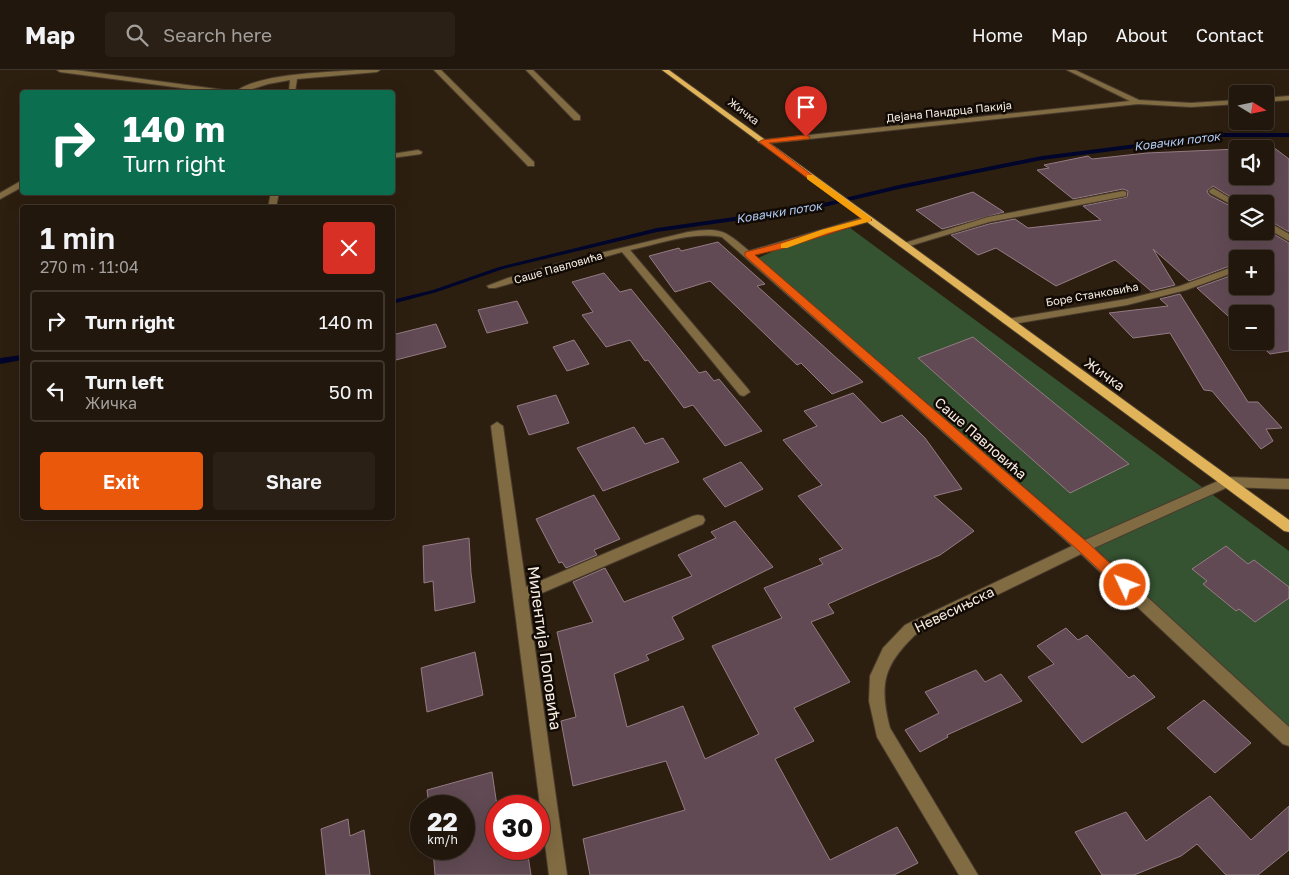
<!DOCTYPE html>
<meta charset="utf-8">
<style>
body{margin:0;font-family:"Golos Text",sans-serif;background:#2a2015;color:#f1f3f6;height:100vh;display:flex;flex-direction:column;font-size:19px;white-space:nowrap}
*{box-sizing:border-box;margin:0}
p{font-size:16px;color:#a29f9d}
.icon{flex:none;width:28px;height:28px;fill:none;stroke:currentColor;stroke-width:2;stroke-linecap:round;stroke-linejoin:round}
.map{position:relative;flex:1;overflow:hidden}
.details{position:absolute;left:20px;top:135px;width:375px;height:315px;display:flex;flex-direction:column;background:#22170c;border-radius:5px;box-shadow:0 5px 20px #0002,0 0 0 1px #3f362d}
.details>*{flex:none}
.guide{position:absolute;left:20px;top:20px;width:375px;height:105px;border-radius:5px;box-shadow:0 5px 20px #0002,0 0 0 1px #3f362d;background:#0b6e4f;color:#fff;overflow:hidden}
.needle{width:32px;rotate:100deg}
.tools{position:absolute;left:1229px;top:15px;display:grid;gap:10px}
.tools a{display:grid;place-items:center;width:45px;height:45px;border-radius:5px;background:#22170c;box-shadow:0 5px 20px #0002,0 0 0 1px #3f362d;font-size:25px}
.speed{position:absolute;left:410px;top:725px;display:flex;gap:10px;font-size:25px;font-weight:700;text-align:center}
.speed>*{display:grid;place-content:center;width:65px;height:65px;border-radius:50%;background:#22170c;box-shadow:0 5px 20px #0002,0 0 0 1px #3f362d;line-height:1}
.speed small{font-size:12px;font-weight:400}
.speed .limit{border:8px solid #d22;background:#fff;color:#111}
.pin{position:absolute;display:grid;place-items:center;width:42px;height:42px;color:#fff;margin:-51px -21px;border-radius:50% 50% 50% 0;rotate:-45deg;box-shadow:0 0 5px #0007}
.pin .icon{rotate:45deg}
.me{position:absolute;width:55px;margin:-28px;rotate:313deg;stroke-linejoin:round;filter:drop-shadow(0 0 4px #0008)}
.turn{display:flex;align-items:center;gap:18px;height:105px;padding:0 20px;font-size:22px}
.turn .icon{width:65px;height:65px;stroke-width:2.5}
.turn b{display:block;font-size:35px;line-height:42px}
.round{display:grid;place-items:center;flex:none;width:52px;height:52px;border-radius:5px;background:#2a2015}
.summary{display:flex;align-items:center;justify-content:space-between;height:85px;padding:0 20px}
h1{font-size:30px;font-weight:600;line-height:38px}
.action{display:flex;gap:10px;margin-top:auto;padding:10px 20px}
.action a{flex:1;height:58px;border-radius:5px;background:#ea580c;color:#fff;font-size:20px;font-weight:600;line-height:58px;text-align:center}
.action a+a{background:#2a2015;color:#f1f3f6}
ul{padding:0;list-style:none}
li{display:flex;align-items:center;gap:15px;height:62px;margin:0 10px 8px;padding:0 10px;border:2px solid #3f362d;border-radius:5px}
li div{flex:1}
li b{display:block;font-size:19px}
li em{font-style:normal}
header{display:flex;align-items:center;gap:30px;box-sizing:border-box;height:70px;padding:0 25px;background:#22170c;border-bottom:1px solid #3f362d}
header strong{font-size:24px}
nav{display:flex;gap:28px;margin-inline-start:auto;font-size:18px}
.search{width:350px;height:45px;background:#2a2015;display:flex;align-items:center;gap:12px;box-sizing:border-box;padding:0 18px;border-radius:5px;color:#a29f9d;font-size:19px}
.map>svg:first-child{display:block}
</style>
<header>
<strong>Map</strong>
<div class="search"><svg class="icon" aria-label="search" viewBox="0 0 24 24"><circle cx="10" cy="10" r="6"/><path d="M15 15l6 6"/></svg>Search here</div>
<nav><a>Home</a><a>Map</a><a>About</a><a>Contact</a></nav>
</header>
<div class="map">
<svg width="1289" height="805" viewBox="0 0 1289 805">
<rect width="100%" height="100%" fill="#2d1f10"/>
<path fill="#355331" d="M846 155 1289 481V668L754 190 782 177Z"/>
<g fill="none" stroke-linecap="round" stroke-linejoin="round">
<path fill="#00052b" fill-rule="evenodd" d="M1223 63H1289V67H1223L1042 90 899 119 811 140 657 162 503 199 437 222 392 234V230L433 220 499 197 657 158 811 136 899 115 1042 86Z
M22 285V290L0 294V288Z"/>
</g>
<path fill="#614a53" stroke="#957b85" d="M1273 77 1289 89V162L1265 148V134H1242L1213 116 1207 121 1209 125 1238 140V161H1265V159L1289 173V281L1270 284 1256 271H1265V244H1238V255L1197 218 1238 203V216H1265V189H1238V193L1189 211 1153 179 1175 215 1151 221 1115 190 1056 216 996 178 978 185 951 165 989 154 1015 149 1028 158 1101 150 1083 136 1127 127 1128 121 1123 119 1073 129 1037 100 1049 98 1044 95 1088 86 1092 89 1147 83 1238 79V106H1265V79H1250Z
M973 122 1004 142 942 159 916 140Z
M718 172 765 214 757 216 863 312 832 324 801 293 797 295 710 211 675 222 649 186 679 178 681 181Z
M604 203 620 222 631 219 699 303 706 301 714 311 719 309 762 361 725 376 693 335 684 338 648 290 645 291 630 270 606 277 582 245 593 242 572 212Z
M1180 224 1248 332H1258L1282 358 1266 359 1273 371 1261 379 1212 321 1204 320 1170 263 1133 268 1109 243 1168 236 1160 229Z
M517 231 528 253 487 263 478 240Z
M436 254 446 277 392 291V265Z
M973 267 1129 394 1070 423 918 288Z
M574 270 589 294 567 301 553 277Z
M853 323 882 353 902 345 925 368 962 419 934 426 974 461 940 485 828 534 834 543 811 552 850 612 794 638 814 671 775 689 830 790 897 757 918 793 894 805H590L583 769 685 740 666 691 573 716 561 651 576 647 557 562 593 552 573 512 605 498 624 532 692 506 678 485 716 468 711 462 735 451 773 497 672 547 684 569 646 585 649 590 614 604 627 657 683 636 705 689 759 664 712 576 782 548 764 518 823 494 819 489 843 479 798 426 822 415 783 370 817 356 804 341Z
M556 325 569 353 529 365 517 336Z
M634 357 645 374 663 368 679 392 603 421 577 378Z
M741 392 763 419 725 437 703 409Z
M594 425 620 469 594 480 597 485 566 498 562 492 559 493 536 449Z
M469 468 471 503 475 532 435 541 433 511 424 513 423 476Z
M1226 476 1248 494 1254 490 1289 517V528L1255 552 1239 539 1236 541 1203 514 1207 511 1192 499Z
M1066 558 1078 570 1087 565 1129 608 1134 605 1155 627 1082 673 1028 607 1054 594 1037 576Z
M475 582 483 625 427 642 421 598Z
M976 600 985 612 1001 604 1022 631 947 665 948 667 920 682 905 660 939 643 925 622Z
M1204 630 1251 673 1215 703 1167 658Z
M492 702 497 736 496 779H527L531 805H435L433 779H464V736H429L427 720Z
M1210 726 1251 770 1289 736V780L1258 805H1226L1197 774 1181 786 1134 805H1102L1075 762 1126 742 1146 771Z
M348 749 350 766 364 760 370 805H326L321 759Z"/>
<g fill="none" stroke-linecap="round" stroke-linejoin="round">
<defs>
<path id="minor" d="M57 0H75L224 20 227 22H212L60 2Z
M356 0H380L377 2 297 9 295 22H289L290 10 268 14 243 22H235C260 3 323 3 356 0Z
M434 0H441L534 92V96H528Z
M526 0H533L580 46V50H574Z
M1067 0H1075L1139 30 1191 33 1238 30V34L1191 37 1138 34 762 74 758 72 762 70 1130 31Z
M1289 26V30L1265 32V28Z
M418 80 422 82 421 84 392 88V84Z
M19 112H22V117L0 129V123Z
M1213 118 1240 134H1238V138L1210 123 1209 121Z
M1123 121 1126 122V126L989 152 903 178 898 175 988 147Z
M271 122H279L276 138H268Z
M868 146 871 147V151L754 185 1085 470 1227 407 1289 409V419L1228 417 1094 478 1289 657V676L1283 674 1081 484 915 565C883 596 879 615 890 658L978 805H959L877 667 869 631 870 606 883 578 905 555 1072 476 722 167C692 161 659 174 630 180L748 319 750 322 744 326 740 325 622 182 495 218H489L487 216 508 208 567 191 688 162C720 157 725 160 749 181Z
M1265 150 1289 164V171L1265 157Z
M1238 195V201L1186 220 1127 235 1007 255 1002 252 1007 249 1127 229 1180 216Z
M497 352 503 356 526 517 693 446 698 445 703 446 705 450 703 454 528 529 567 805H549L491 356Z"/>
<path id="major" d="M662 0H669L1289 450V462L1284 461Z"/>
</defs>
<use href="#minor" stroke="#493c2e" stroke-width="2"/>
<use href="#major" stroke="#493c2e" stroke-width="2"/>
<use href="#minor" fill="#816b42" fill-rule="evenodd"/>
<use href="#major" fill="#e1b45a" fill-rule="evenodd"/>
</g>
<path fill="#ea580c" stroke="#983908" d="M806 65 810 67 809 69 769 73 872 150 785 178 755 185 1088 473 1129 511 1131 515 1129 519 1125 521 1120 519 1079 481 745 186V182C785 173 823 159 862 149L759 72 762 70Z"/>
<path fill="#f59e0b" d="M807 105H813L871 148V151L827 163 787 178H781V174L821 160 862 149 807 109Z"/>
<g text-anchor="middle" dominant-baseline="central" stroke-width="5" stroke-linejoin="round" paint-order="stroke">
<g font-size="11" fill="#f7ede3" stroke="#110a05">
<text transform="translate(744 41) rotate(37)">Жичка</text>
<text transform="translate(949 41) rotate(-6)">Дејана Пандрца Пакија</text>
<text transform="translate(558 197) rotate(-16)">Саше Павловића</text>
<text transform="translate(1092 224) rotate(-10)">Боре Станковића</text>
</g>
<g font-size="12" font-style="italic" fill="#b1ccf6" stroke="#110a05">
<text transform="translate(1177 71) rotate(-7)">Ковачки поток</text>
<text transform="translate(779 142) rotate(-9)">Ковачки поток</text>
</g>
<g font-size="14" fill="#f7ede3" stroke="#110a05">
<text transform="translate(1105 304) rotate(36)">Жичка</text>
<text transform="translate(981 368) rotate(41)">Саше Павловића</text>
<text transform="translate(954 539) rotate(-26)">Невесињска</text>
</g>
<g font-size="16" fill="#f7ede3" stroke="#110a05">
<text transform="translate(545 578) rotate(82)">Милентија Поповића</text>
</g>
</g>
</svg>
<div class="tools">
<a><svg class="needle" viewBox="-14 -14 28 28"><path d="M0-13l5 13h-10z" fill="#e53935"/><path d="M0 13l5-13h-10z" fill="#a29f9d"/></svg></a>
<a><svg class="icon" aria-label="sound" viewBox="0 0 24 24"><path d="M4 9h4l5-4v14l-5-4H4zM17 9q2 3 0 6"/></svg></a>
<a><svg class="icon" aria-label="layers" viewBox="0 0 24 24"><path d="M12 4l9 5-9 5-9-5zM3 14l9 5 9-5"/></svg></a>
<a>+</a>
<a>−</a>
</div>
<div class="speed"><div>22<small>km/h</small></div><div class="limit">30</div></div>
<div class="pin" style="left:806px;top:67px;background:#d93025"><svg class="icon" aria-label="arrive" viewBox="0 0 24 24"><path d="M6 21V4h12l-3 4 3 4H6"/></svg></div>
<svg class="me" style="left:1125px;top:515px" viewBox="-20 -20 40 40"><circle r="17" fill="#ea580c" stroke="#fff" stroke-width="3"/><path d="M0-11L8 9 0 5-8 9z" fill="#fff"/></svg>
<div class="guide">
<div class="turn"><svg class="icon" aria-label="right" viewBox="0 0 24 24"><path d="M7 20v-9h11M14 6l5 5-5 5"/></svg><div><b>140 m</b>Turn right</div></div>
</div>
<section class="details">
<div class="summary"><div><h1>1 min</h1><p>270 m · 11:04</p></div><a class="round" style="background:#d93025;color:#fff"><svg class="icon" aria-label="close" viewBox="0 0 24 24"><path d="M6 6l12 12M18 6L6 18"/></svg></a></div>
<ul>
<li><svg class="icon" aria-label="right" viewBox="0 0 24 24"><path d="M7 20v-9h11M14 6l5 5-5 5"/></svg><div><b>Turn right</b></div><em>140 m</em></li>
<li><svg class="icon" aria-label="left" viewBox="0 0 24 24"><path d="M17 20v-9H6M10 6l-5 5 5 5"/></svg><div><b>Turn left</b><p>Жичка</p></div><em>50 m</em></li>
</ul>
<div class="action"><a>Exit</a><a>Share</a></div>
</section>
</div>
